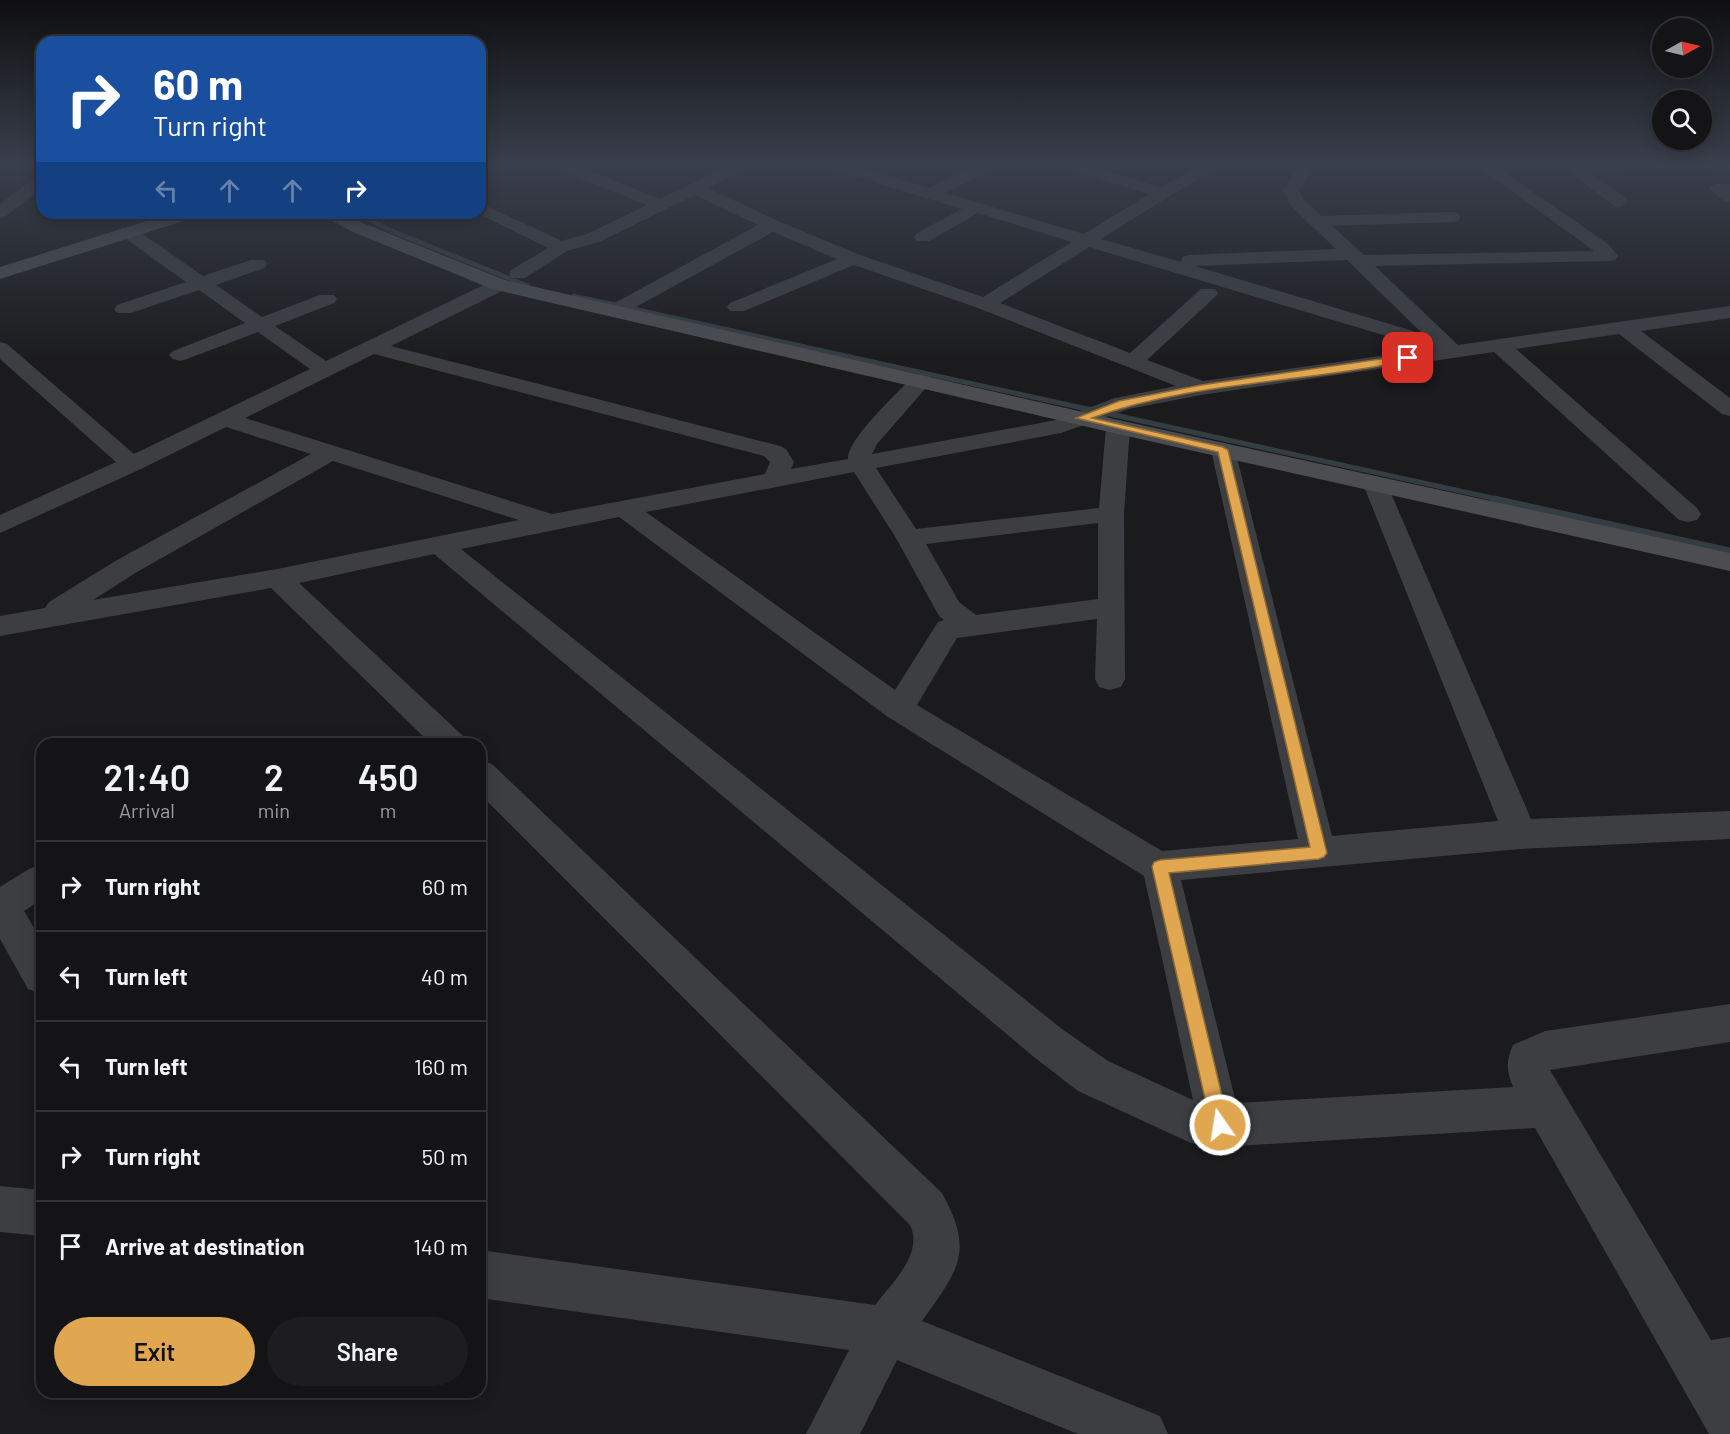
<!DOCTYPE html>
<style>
body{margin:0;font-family:Barlow,sans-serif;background:#1d1d1f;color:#f1f3f6;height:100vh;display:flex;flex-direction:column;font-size:22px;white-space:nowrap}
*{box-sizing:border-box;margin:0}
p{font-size:20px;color:#9d9ea1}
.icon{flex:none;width:33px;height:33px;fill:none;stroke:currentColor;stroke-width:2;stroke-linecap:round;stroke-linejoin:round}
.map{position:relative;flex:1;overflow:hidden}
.side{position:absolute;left:36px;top:738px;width:450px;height:660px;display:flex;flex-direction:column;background:#141416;border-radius:18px;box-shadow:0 3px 15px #0003,0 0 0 2px #333335}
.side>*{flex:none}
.guide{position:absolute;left:36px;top:36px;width:450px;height:183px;border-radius:18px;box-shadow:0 3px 15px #0003,0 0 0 2px #333335;background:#1a4fa0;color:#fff;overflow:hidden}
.needle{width:39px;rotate:82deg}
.controls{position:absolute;left:1652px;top:18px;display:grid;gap:12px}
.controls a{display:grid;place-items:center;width:60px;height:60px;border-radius:50%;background:#141416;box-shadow:0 3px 15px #0003,0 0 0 2px #333335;font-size:30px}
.pin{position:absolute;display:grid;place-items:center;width:51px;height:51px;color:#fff;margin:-26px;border-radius:12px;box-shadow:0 3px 9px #0006}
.me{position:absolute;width:66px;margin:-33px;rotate:347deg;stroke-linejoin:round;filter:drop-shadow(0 0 4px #0008)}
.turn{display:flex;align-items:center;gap:21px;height:126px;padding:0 18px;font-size:27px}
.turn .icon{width:78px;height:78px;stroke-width:2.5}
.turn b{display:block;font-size:42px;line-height:51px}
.lanes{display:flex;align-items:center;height:57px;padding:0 18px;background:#0003;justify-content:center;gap:30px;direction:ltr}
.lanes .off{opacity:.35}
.eta{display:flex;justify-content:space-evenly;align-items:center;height:102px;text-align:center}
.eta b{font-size:36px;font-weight:600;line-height:42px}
.action{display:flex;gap:12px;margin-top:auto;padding:12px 18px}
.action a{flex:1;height:69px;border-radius:36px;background:#e0a650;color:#111;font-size:24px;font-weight:600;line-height:69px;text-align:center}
.action a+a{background:#1d1d1f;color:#f1f3f6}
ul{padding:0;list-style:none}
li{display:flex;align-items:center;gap:18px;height:90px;padding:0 18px;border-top:2px solid #333335}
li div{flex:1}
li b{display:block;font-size:22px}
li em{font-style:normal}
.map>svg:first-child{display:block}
</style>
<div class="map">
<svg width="1730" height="1434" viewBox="0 0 1730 1434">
<rect width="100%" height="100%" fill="#1b1b1d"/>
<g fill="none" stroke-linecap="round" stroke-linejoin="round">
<path stroke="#343d42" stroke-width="4.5" d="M357 213 392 231 528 286
M574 296 644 311"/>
<path stroke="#343d42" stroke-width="5" d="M637 310 1501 500"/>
<path stroke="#343d42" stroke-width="7" d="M1494 499 1730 551"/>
<path fill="#3c3e42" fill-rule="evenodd" d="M42 163V167L0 168V164Z"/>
<path fill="#3c3e42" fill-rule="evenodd" d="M546 162H568L660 199 736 162H757L755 165 708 188 778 221 860 255 983 297 1072 242 978 213 929 241H917L914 237 917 233 962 209 817 165 815 162H840L928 188 984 162H1005L1003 165 945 193 1084 234 1149 194 1055 165 1053 162H1078L1160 187 1209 162H1229L1168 197 1101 239 1181 262 1182 257 1189 255 1336 249 1290 205 1283 190 1297 169 1303 167 1311 172 1299 190 1303 199 1321 216 1452 212 1458 213 1461 217 1458 221 1452 222 1332 226 1364 255 1594 251 1472 162H1490L1608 244 1618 256 1615 260 1609 261 1375 266 1458 345 1730 306V318L1641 331 1730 398V416L1722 414 1619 334 1516 349 1697 508 1701 514 1697 520 1688 522 1679 520 1494 352 1201 395 1129 409 1061 433 876 468 916 529 1099 508 1106 427 1110 422 1118 420 1126 422 1130 427 1124 514 1125 679 1121 687 1110 690 1099 687 1095 679 1097 619 957 638 917 705 1162 851 1298 839 1211 450 1215 445 1223 443 1231 445 1235 450 1332 836 1498 821 1363 484 1366 479 1375 477 1384 479 1387 484 1531 819 1730 811V839L1520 849 1181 880 1236 1103 1513 1087C1506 1070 1506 1061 1513 1045L1545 1031 1730 1004V1042L1550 1070 1711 1340 1730 1337V1434H1709L1535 1128 1220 1147 1191 1143 1078 1091 1034 1057 434 554 299 583 462 735 467 744H431L271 588 0 636V616L45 608 49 602 117 560 311 454 226 427 141 469 0 533V515L116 462 0 359V342L7 344 134 454 310 369 258 332 187 359 180 361 173 359 169 355 173 351 245 323 199 290 131 313H117L114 309 117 305 186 282 122 236 119 232 122 228H134L203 276 251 260H265L267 264 265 268 216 285 262 317 320 295H334L337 299 334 303 275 326 326 361 492 281H506L509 285 506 289 391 346 780 446 786 449 794 462 791 469 848 459C847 439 899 392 913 376L921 374 929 376 932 381 877 444 872 454 1056 420 1115 398 1176 386 978 308 854 265 744 311H730L727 307 730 303 837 259 773 232 623 314H609L606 310 609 306 758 225 695 195 599 242 567 251 525 278H511L509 274 511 270 548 248 477 213H480V203L562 241 587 234 647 205 548 165ZM1089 247 1430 349 1203 381 1147 360 1215 297 1218 293 1215 289H1201L1130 353 1000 303ZM1347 260 1423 334 1195 266ZM374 354 764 456 770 462 765 474 552 514 245 418ZM333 461 519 520 277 569 93 600 137 572ZM854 472 896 538 939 616 944 620 938 622 895 690 646 512ZM619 517 888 717 1144 876 1193 1100 1108 1061 1062 1029 461 549ZM1098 523V599L976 615 959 602 926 544Z
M1595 162H1730V170L1635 169 1588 172 1626 198 1628 202 1620 207 1614 206 1568 171 1571 165Z
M42 175V188L6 216 0 217V204L36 177Z
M1717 184H1730V202L1724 201 1709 189 1711 186Z
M480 760 492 764 942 1193C975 1253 958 1270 922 1321L1160 1416 1168 1434H1078L897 1360 860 1434H806L849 1350 480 1298V1250L875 1305C891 1284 924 1254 910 1225L480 794Z
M42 864V899L24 911 42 941V994L28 989 0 939V887L29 869Z
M0 1186 42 1190V1236L0 1232Z"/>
<path fill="#4b4d51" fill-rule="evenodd" d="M172 213H199L196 217 0 279V267Z
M322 213H344L363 223 505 280 1118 420 1730 553V571L1118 434 492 289 351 231 325 217Z"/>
</g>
<linearGradient id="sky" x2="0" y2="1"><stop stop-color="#0f0f10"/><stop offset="0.45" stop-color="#393f4c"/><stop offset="1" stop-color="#393f4c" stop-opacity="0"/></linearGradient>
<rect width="1730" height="363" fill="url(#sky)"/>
<path fill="#e0a650" stroke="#926c34" stroke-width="1.5" d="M1408 355 1411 356V360C1306 383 1194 381 1092 418L1223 447 1228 450 1327 853 1324 857 1319 859 1169 873 1229 1125 1227 1132 1220 1135 1213 1132 1211 1125 1152 867 1154 862 1160 860 1310 847 1218 452 1076 418 1119 401 1201 385Z"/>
</svg>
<div class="controls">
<a><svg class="needle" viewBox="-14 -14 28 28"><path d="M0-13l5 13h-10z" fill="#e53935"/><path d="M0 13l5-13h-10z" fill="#9d9ea1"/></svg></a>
<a><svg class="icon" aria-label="search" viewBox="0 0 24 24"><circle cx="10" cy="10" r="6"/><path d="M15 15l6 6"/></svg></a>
</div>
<div class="pin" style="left:1408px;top:358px;background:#d93025"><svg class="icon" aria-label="arrive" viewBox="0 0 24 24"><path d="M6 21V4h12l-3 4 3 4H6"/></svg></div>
<svg class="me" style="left:1220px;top:1125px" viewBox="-20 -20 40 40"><circle r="17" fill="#e0a650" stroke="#fff" stroke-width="3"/><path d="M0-11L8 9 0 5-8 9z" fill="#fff"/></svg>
<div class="guide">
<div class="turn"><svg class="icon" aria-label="right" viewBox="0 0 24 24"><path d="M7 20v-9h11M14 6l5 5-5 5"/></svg><div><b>60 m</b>Turn right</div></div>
<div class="lanes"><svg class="icon off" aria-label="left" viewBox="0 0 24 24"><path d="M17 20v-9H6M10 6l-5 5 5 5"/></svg><svg class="icon off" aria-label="ahead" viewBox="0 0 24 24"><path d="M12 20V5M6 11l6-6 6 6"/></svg><svg class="icon off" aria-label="ahead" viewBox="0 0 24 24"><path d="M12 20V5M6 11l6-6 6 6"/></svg><svg class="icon" aria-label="right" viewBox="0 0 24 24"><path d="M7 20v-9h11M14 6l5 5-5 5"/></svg></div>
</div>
<section class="side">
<div class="eta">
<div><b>21:40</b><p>Arrival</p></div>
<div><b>2</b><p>min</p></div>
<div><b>450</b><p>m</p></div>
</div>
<ul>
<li><svg class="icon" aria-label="right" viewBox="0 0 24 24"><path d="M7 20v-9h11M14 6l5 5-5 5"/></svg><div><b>Turn right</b></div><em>60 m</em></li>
<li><svg class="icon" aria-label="left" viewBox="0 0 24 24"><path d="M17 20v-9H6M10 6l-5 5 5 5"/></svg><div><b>Turn left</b></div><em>40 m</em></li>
<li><svg class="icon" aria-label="left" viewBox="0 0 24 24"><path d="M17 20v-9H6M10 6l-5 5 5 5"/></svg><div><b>Turn left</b></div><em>160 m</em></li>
<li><svg class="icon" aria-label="right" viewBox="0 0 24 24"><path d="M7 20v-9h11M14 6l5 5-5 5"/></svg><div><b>Turn right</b></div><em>50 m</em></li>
<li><svg class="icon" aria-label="arrive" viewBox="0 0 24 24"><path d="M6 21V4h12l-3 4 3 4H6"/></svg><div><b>Arrive at destination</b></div><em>140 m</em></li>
</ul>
<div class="action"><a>Exit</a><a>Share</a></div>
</section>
</div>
